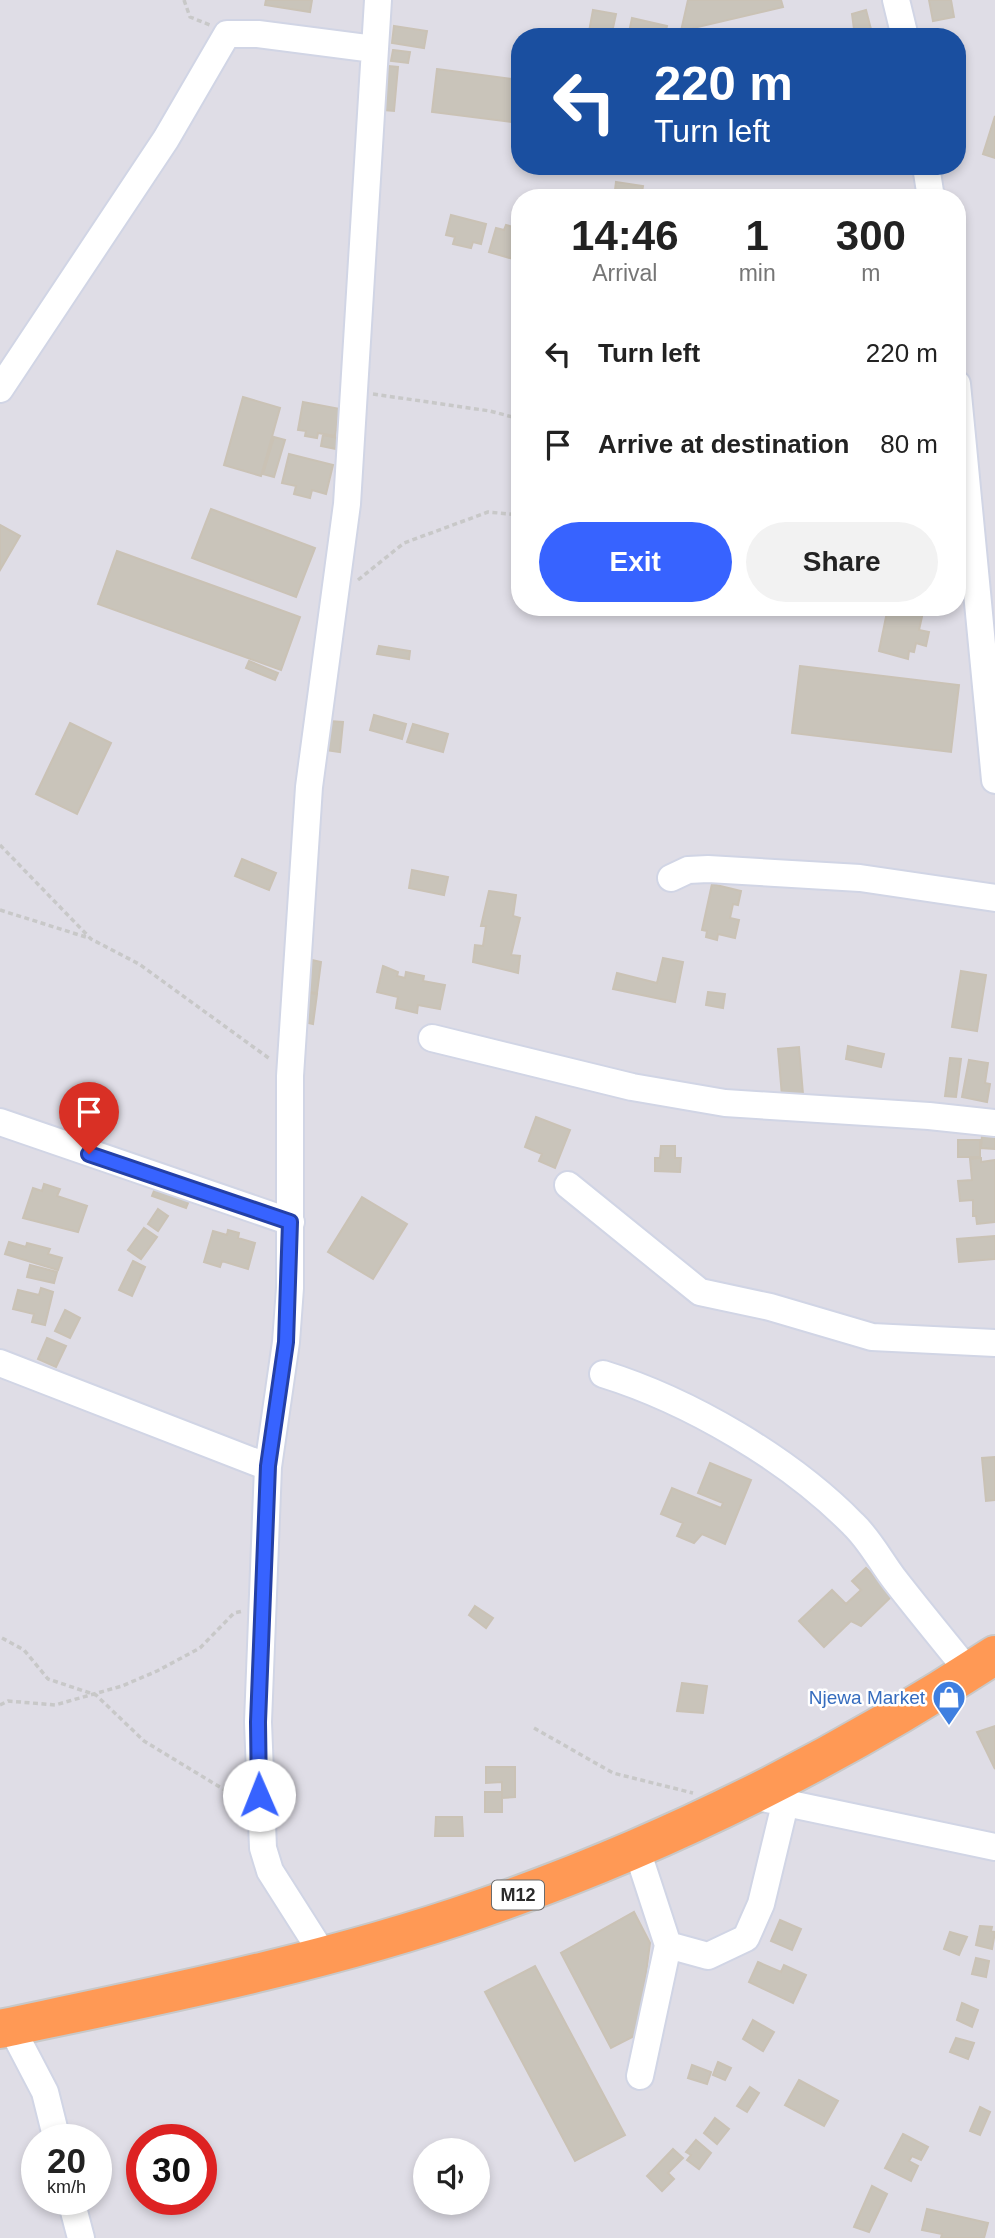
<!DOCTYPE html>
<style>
body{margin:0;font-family:Helvetica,sans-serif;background:#f2f2f2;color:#222;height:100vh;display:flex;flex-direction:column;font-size:26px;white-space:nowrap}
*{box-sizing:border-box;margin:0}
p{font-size:23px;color:#767676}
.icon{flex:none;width:38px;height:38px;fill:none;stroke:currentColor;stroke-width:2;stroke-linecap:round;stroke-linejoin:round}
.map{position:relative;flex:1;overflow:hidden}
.drawer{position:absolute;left:511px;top:189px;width:455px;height:427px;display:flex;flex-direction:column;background:#fff;border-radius:28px;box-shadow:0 4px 10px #0003}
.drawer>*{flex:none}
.hud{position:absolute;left:511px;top:28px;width:455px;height:147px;border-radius:28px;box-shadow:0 4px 10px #0003;background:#1a4fa0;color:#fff;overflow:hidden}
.buttons{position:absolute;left:413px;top:2138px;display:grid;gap:14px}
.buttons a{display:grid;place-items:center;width:77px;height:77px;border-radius:50%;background:#fff;box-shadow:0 4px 10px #0003;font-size:35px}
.speed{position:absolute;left:21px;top:2124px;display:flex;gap:14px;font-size:35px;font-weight:700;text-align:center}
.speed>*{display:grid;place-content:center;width:91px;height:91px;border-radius:50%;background:#fff;box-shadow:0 4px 10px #0003;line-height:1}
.speed small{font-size:18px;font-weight:400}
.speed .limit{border:10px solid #d22;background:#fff;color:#111}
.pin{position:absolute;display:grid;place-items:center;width:60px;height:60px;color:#fff;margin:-72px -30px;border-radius:50% 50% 50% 0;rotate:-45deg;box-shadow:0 0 7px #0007}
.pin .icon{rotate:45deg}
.me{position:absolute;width:77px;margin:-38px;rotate:359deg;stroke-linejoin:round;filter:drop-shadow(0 0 5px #0008)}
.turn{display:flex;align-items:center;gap:24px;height:147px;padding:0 28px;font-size:32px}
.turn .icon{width:91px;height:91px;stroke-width:2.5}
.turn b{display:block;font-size:49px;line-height:60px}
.eta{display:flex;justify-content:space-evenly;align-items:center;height:119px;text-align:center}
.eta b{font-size:42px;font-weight:700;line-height:49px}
.button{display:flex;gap:14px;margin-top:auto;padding:14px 28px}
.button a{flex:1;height:80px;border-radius:42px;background:#3763ff;color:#fff;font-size:28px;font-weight:700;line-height:80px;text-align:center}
.button a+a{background:#f2f2f2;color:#222}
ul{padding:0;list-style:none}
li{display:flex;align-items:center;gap:21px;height:91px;padding:0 28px}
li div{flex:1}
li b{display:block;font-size:26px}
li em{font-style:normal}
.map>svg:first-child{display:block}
</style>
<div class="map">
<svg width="995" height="2238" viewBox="0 0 995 2238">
<rect width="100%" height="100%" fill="#eee5db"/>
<path fill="#dfdde6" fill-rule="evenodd" d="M0 0H995V2238H0ZM520 37H957V166H520ZM520 198H957V607H520ZM37 2140H96V2200H37ZM142 2140H201V2200H142ZM425 2151H478V2203H425Z"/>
<path fill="#c9c4ba" stroke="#cac2b5" stroke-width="2" d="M266 0H312L310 12 265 5Z
M688 0H781L783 7 681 31Z
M929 0H951L954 17 933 21Z
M593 10 616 14 611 37H588Z
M866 10 873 37H855L852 14Z
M632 18 667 26 664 37H628Z
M394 26 427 31 424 48 392 43Z
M393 50 410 52 408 63 391 61Z
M388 66 398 67 394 111 384 110Z
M437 69 520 80V123L432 112Z
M995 116V158L983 154Z
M616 182 643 186 641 198H614Z
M451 215 486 224 481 244 473 242 471 248 453 244 455 237 446 235Z
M506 225 520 229V261L489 252 496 228 504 230Z
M243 397 280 408 261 476 224 465Z
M303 402 340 409 335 436 318 433 317 438 305 436 306 431 298 430Z
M323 435 338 438 336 449 321 446Z
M274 437 285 440 274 477 263 474Z
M289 454 333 465 326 494 312 490 310 498 294 494 296 486 282 483Z
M211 509 315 548 296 597 192 558Z
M0 525 20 536 0 570Z
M117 551 300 617 281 670 98 604Z
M888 607 923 612 919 630 929 632 926 646 916 643 914 652 909 651 908 659 879 651Z
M379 646 410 651 409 659 377 654Z
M249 661 278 673 275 680 246 668Z
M800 666 959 685 951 752 792 733Z
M374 715 406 724 402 739 370 730Z
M328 721 343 722 340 752 325 750Z
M70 723 111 743 77 814 36 794Z
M413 724 448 734 443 752 407 742Z
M242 859 276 873 269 890 235 876Z
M412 870 448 877 444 895 409 888Z
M712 884 741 891 738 905 733 904 730 918 739 920 735 938 718 934 717 940 706 937 707 931 702 930Z
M489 891 516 895 513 916 520 918 511 955 520 956 518 973 473 962 475 945 483 946 486 926H481Z
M663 958 683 962 675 1002 613 989 617 973 657 983Z
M312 960 321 962 317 993 308 992Z
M383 966 398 972 397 976 405 978 406 972 424 976 423 981 445 985 440 1009 418 1005 417 1013 396 1008 398 997 377 992Z
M961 971 986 975 977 1031 952 1027Z
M708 992 725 994 723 1008 706 1005Z
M310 993 317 994 313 1024 304 1022Z
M848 1046 884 1054 881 1067 846 1059Z
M799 1047 803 1094 782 1096 778 1049Z
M950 1058 961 1059 956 1097 945 1096Z
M969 1060 988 1063 985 1083 990 1084 987 1102 962 1097Z
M536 1117 570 1130 555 1168 539 1161 542 1154 525 1147Z
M982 1136 995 1137V1149L981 1148Z
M958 1140H980V1157H958Z
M661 1146H675V1158H681L680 1172 655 1171V1158H660Z
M981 1158V1162L995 1160V1222L977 1224 976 1216H973V1200L960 1201 958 1181 972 1180 970 1159Z
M44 1184 60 1189 57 1196 87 1206 78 1232 23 1218 33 1188 42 1191Z
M156 1186 190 1198 186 1208 152 1196Z
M362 1197 407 1224 373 1279 328 1252Z
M158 1209 168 1216 158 1231 148 1224Z
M144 1228 157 1237 141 1259 128 1250Z
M228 1230 239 1233 238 1238 255 1243 248 1269 222 1261 220 1267 204 1262 213 1231 227 1235Z
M995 1236V1259L959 1262 957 1239Z
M9 1242 26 1247 27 1243 50 1249 48 1254 62 1258 58 1270 5 1254Z
M133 1261 145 1267 132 1296 119 1290Z
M30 1265 57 1272 54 1283 27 1277Z
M41 1288 53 1292 45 1325 32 1322 34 1314 13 1309 18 1290 39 1295Z
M65 1310 80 1318 70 1338 55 1331Z
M47 1338 66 1346 56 1367 38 1359Z
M995 1457V1500L986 1501 982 1458Z
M710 1463 751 1480 725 1544 702 1534 694 1543 677 1536 683 1523 661 1514 672 1488 721 1508 723 1503 698 1493Z
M866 1568 893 1595 861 1626 851 1621 824 1647 799 1621 832 1590 846 1604 861 1590 852 1581Z
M475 1606 493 1618 486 1628 469 1615Z
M682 1683 707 1686 703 1713 677 1711Z
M995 1726V1769L977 1732Z
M486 1767H515V1797L502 1798V1782L486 1783Z
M485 1792H502V1812H485Z
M436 1817H462L463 1836H435Z
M634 1912 650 1943 638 2034 611 2048 561 1953Z
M780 1920 801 1929 792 1950 771 1941Z
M980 1926 992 1927 991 1931 995 1932 992 1949 976 1945Z
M950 1932 967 1937 959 1955 944 1949Z
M976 1958 989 1961 986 1977 972 1974Z
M758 1962 781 1972 784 1965 806 1975 793 2003 749 1982Z
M535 1966 625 2135 575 2161 485 1992Z
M962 2003 978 2010 972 2027 957 2020Z
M753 2020 774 2032 763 2051 743 2039Z
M956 2038 974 2043 968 2059 950 2052Z
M718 2062 731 2068 725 2080 713 2075Z
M692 2065 711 2072 707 2084 688 2078Z
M799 2080 838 2101 824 2126 785 2105Z
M750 2087 759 2093 747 2112 737 2106Z
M980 2107 990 2112 980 2135 970 2131Z
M715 2118 729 2129 717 2144 704 2133Z
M903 2134 928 2147 921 2160 912 2156 909 2161 918 2166 911 2181 885 2168Z
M696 2140 711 2153 699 2169 687 2160 691 2155 686 2152Z
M673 2149 683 2158 668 2173 674 2179 662 2191 647 2176Z
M872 2186 887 2194 869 2232 854 2227Z
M927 2209 988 2223 984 2238H941L942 2234 922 2230Z"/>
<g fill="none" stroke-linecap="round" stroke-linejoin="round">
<defs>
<path id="minor" d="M896 0 905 37
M926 166 931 198
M957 384 995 780
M0 389 166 139 227 34H258L374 49
M671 878 688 870 708 869 860 878 995 898
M432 1038 632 1087 725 1103 929 1116 995 1123
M0 1122 291 1222
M568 1185 700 1292 770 1307 872 1337 995 1343
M0 1363 268 1467
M603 1374C690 1401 789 1459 853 1524 870 1540 881 1562 895 1580 919 1611 944 1641 969 1672
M748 1795 995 1847
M636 1847 668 1945 640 2076
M668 1945 708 1956 746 1938 761 1904 785 1804
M324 1956 270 1871 263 1848 258 1722 268 1467 286 1342 290 1288V1076L309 787 347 504 378 0
M11 2027 45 2092 57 2140
M71 2200 81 2238"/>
<path id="highway" d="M0 2029C161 1995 324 1963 480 1909 660 1847 836 1759 995 1655"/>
</defs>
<use href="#minor" stroke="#d1d5e5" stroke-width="30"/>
<use href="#highway" stroke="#c8c8c8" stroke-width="42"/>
<path stroke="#c8c8c8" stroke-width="3.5" stroke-dasharray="5 3.5" stroke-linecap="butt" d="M184 0 190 17 210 25
M373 394 490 411 520 419
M358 580 404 543 488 512 520 515
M0 845 91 939 139 964 270 1059
M0 910 89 938
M2 1638 24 1650 48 1679 96 1695 144 1741 228 1792 241 1793
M0 1705 8 1701 55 1705 122 1686 157 1671 200 1648 234 1613 243 1611
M534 1728 613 1773 693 1793"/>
<use href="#minor" stroke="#fff" stroke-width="26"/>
<use href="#highway" stroke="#f95" stroke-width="38"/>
</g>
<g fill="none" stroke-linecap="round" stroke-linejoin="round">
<defs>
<path id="route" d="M89 1154 290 1222 286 1342 268 1466 258 1722 259 1795"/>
</defs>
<use href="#route" stroke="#2440a6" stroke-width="18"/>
<use href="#route" stroke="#3763ff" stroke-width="12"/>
</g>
<defs>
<symbol id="shop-pin" viewBox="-11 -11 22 30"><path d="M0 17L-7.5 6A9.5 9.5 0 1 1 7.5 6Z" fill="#3f7fe0" stroke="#fff"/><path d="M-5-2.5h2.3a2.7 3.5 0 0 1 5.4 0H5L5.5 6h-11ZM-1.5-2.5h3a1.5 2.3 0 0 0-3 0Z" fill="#fff"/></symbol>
</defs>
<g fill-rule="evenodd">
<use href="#shop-pin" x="930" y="1678" width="38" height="52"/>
</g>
<g text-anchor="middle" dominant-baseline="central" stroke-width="5" stroke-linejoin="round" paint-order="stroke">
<rect fill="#fff" stroke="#6b6b6b" stroke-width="2" x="492" y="1880.5" width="52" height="29" rx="5"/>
<g font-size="18" font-weight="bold" fill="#2b2b2b">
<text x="518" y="1895">M12</text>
</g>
<g font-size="19" fill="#366cbe" stroke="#fff" text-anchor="end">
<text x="925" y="1697">Njewa Market</text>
</g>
</g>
</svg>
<div class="buttons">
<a><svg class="icon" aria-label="sound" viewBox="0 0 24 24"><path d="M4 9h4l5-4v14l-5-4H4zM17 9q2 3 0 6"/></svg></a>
</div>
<div class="speed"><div>20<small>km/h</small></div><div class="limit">30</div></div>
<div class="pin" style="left:89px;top:1154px;background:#d93025"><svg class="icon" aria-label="arrive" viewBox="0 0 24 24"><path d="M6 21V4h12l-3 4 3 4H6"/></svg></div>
<svg class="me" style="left:259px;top:1795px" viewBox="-20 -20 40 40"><circle r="19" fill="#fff"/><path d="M0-13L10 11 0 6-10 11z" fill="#3763ff"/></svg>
<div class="hud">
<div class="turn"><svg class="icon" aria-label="left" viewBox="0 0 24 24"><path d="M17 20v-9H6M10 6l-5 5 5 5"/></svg><div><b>220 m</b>Turn left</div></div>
</div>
<section class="drawer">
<div class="eta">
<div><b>14:46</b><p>Arrival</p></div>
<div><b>1</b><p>min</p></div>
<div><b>300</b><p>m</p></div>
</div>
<ul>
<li><svg class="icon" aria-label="left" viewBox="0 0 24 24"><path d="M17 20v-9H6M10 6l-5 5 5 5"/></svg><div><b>Turn left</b></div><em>220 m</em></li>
<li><svg class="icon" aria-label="arrive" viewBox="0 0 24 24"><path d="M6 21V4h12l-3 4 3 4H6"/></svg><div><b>Arrive at destination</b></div><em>80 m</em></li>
</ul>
<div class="button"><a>Exit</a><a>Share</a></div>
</section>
</div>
